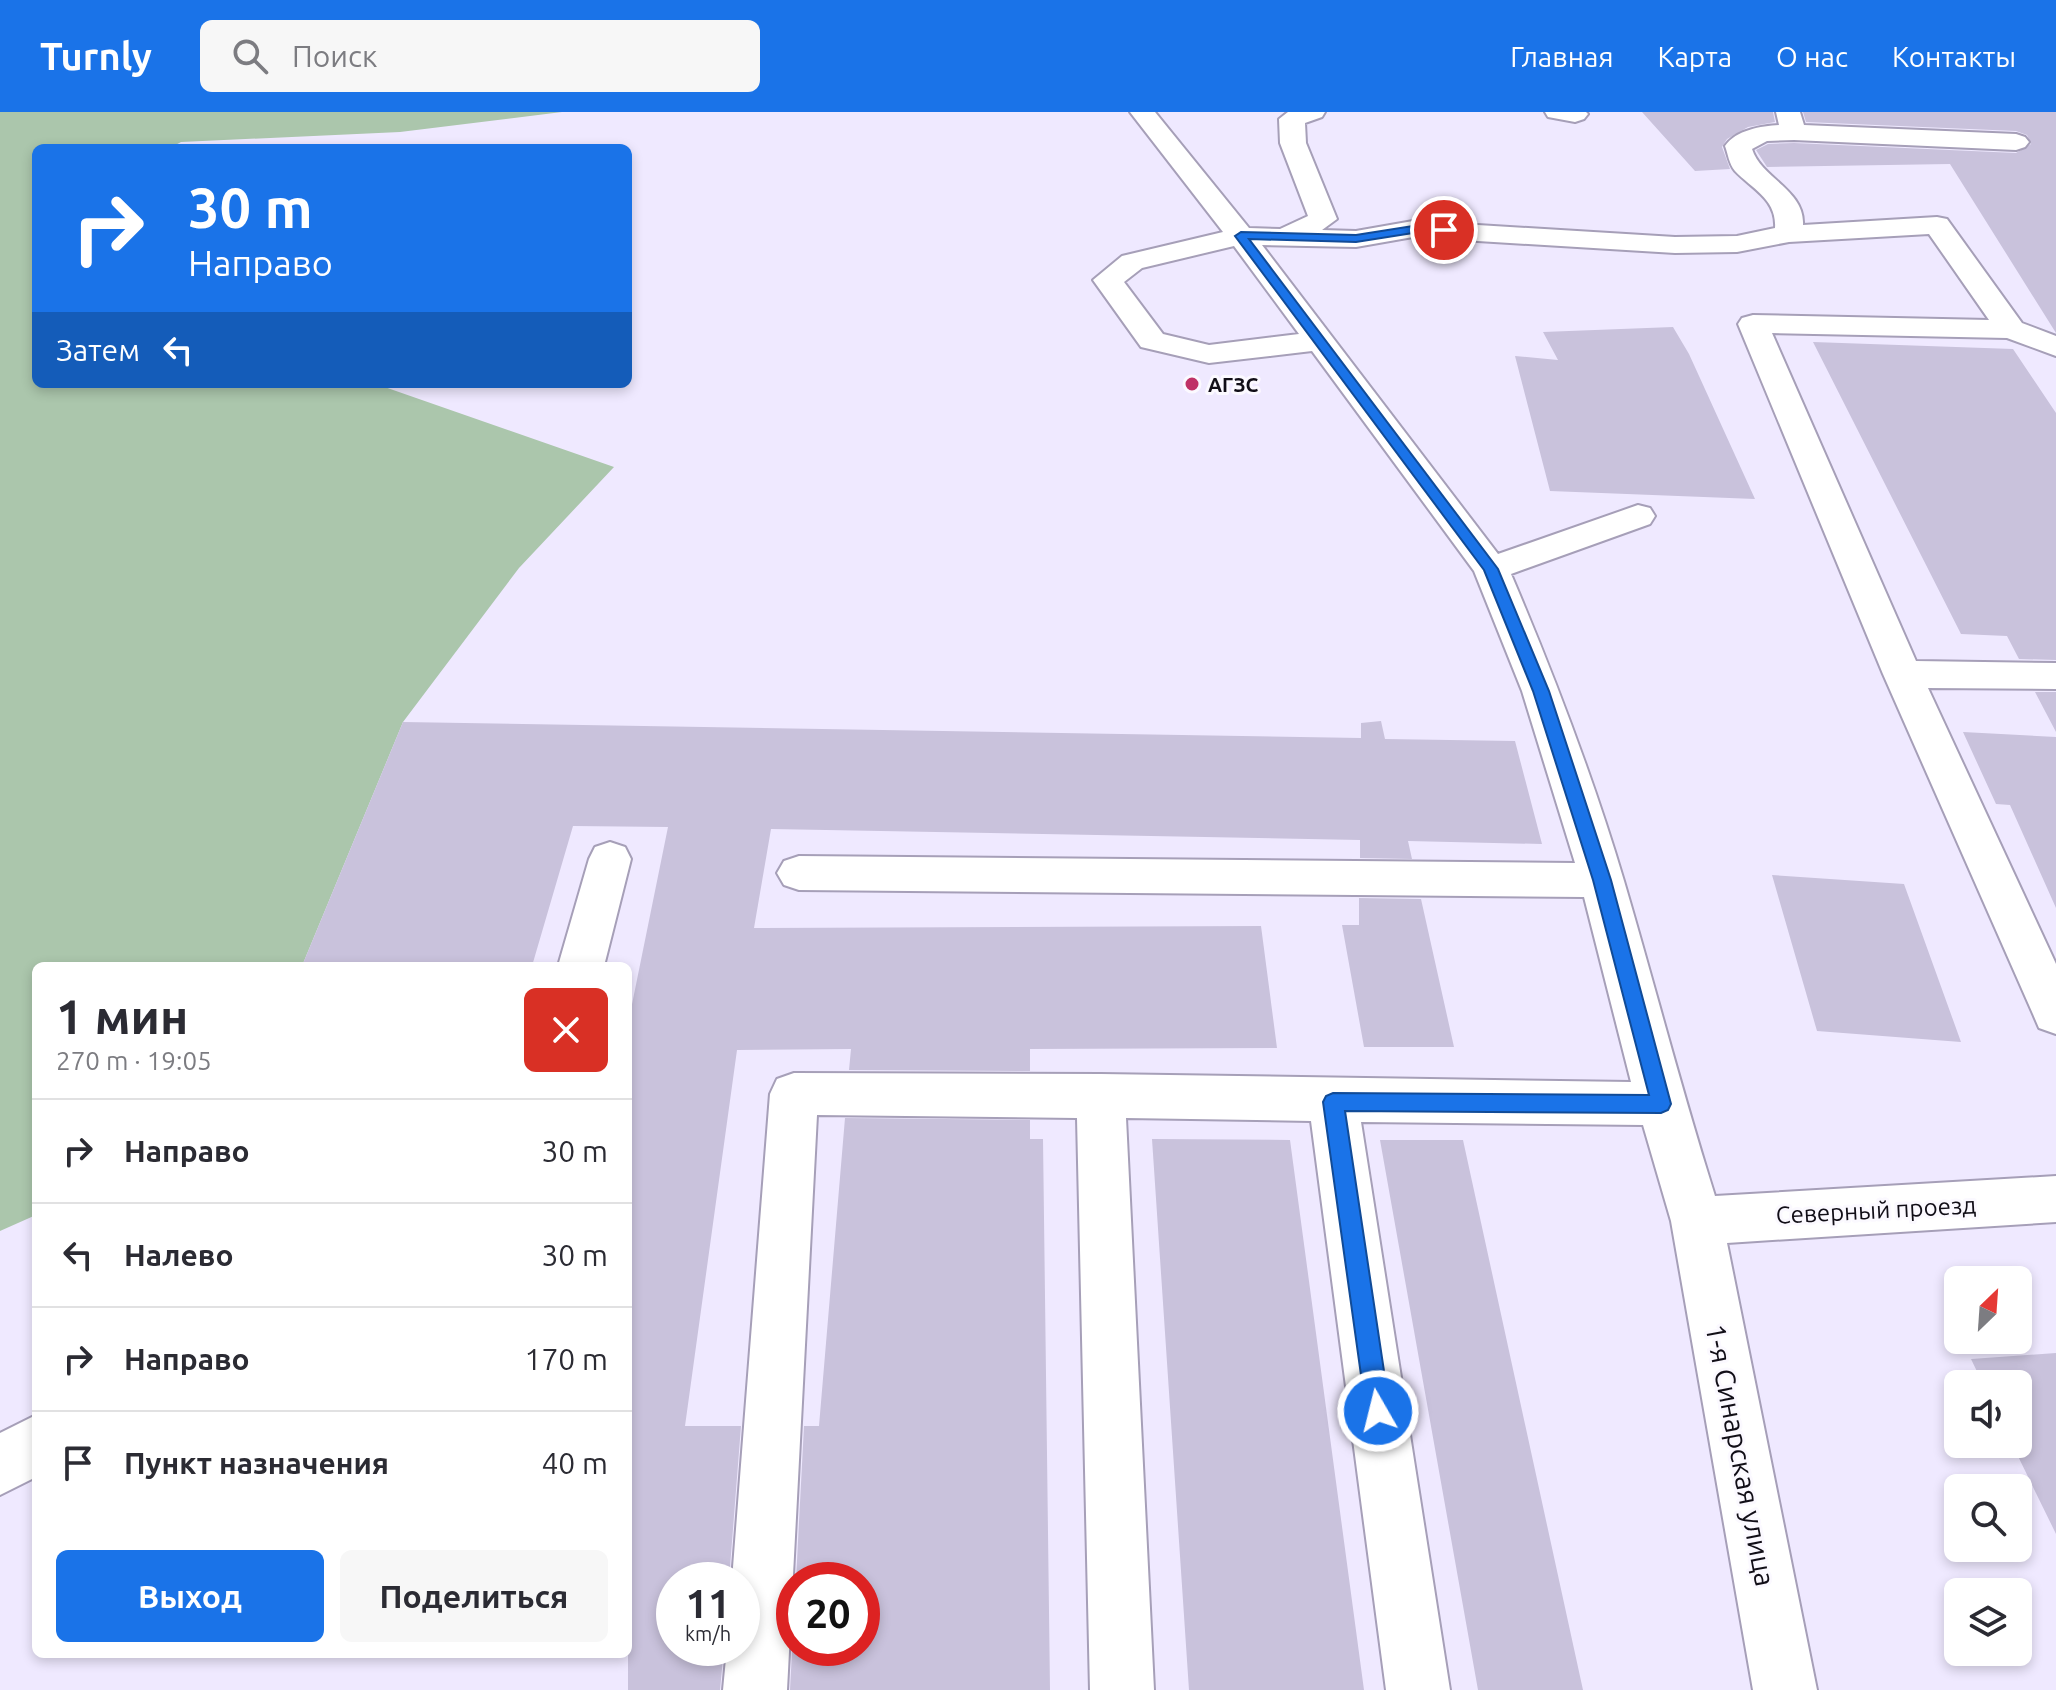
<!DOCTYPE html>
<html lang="ru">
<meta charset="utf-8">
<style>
body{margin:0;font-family:Ubuntu,sans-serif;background:#f7f7f7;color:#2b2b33;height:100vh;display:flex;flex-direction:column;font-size:30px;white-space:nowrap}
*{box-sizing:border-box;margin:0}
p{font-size:26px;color:#7c7c81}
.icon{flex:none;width:44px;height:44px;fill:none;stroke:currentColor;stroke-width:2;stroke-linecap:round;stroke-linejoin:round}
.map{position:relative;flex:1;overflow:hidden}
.drawer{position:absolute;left:32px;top:850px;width:600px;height:696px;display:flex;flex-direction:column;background:#fff;border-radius:12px;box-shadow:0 4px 12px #0003}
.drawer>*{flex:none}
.top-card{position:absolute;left:32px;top:32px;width:600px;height:244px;border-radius:12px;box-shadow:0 4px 12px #0003;background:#1a73e8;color:#fff;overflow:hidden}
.needle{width:52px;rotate:25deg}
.buttons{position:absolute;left:1944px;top:1154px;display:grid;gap:16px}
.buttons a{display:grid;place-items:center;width:88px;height:88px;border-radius:12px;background:#fff;box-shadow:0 4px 12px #0003;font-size:40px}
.speed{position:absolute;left:656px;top:1450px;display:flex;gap:16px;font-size:40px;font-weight:700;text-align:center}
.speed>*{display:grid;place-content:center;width:104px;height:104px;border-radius:50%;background:#fff;box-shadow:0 4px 12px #0003;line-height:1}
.speed small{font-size:20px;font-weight:400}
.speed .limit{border:12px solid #d22;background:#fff;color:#111}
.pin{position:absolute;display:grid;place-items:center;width:68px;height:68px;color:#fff;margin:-34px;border:4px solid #fff;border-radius:50%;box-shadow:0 2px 8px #0007}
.me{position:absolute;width:88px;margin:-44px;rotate:352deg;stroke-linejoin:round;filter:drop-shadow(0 0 6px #0008)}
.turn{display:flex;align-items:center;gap:28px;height:168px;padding:0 24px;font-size:36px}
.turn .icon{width:104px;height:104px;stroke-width:2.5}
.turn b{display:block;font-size:56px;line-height:68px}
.then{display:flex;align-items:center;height:76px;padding:0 24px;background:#0003;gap:16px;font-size:30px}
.round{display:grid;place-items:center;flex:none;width:84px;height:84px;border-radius:12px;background:#f7f7f7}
.summary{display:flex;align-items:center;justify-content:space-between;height:136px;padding:0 24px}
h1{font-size:48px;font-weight:700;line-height:60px}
.button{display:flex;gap:16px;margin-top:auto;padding:16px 24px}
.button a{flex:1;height:92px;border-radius:12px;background:#1a73e8;color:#fff;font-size:32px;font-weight:700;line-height:92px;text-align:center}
.button a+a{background:#f7f7f7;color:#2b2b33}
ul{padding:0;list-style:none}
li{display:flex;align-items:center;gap:24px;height:104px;padding:0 24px;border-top:2px solid #e1e1e2}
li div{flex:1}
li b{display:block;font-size:30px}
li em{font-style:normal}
header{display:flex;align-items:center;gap:48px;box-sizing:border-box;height:112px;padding:0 40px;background:#1a73e8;color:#fff}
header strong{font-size:38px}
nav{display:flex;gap:44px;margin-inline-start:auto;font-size:28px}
.search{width:560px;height:72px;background:#f7f7f7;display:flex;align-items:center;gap:20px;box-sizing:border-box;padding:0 28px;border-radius:12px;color:#7c7c81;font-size:30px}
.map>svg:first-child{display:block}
</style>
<header>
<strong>Turnly</strong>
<div class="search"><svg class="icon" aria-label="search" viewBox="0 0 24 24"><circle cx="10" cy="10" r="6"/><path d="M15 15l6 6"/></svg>Поиск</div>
<nav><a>Главная</a><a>Карта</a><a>О нас</a><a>Контакты</a></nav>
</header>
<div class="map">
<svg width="2056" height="1578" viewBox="0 0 2056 1578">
<rect width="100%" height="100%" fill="#efe9ff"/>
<path fill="#abc6ac" d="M0 0H562L400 20 181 30 170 36H36V272H376L614 355 519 456 403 610 302 854H36V1103L0 1119Z"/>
<path fill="#c9c2dc" d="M1642 0H1773L1775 10 1748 15 1727 27 1722 35 1730 57 1695 59Z
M1803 0H2056V221L1950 52 1767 55 1756 38 1768 32 1794 31 2016 41 2031 32 2027 23 2016 19 1806 10Z
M1673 215 1689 242 1755 387 1550 379 1515 244 1558 248 1543 220Z
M1813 230 2013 237 2056 301V548L2019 547 2007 524 1961 522Z
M2035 580H2056V620Z
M1381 609 1385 627 1515 629 1542 732 1408 729 1412 747 1360 746V728L771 717 754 816 1261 814 1277 936 1030 937V959L849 958 851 937 737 938 685 1314H741L729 1468H674V1536H724L720 1578H628V912L668 715 573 714 532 854H302L403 610 1361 626V611Z
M1963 620 2056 625V796L2010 693 1996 692Z
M1772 763 1904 772 1961 930 1817 919Z
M1359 786 1421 787 1454 935H1364L1342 813H1359Z
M845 1006 1030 1008V1027H1043L1050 1578H790L794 1501V1536H862V1468H796L804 1314H819Z
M1152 1027 1290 1028 1364 1578H1189Z
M1380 1028H1463L1583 1578H1478Z
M2056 1241V1422L2012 1332H2018V1272H1983L1971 1247Z"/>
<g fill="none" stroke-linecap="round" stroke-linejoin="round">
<defs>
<path id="minor" d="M1130 0H1155L1249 116 1280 117 1308 104 1280 31 1279 7 1288 0H1325L1322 5 1305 11 1306 31 1337 107 1322 118 1356 119 1413 109 1675 125 1737 124 1775 116C1777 87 1752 77 1735 59 1729 52 1728 42 1725 34 1736 18 1761 14 1779 13L1776 0H1800L1804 13 2016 22 2025 25 2029 30 2025 35 2016 38 1794 28 1767 29 1752 37C1761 66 1805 78 1803 113L1937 105 1947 107 2022 211 2056 224V244L2007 226 1772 221 1916 549 2056 551V577L1928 576 2056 852V922L2039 916 2033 902 1883 562 1738 212 1742 206 1753 203 1989 208 1929 122 1789 130 1737 140 1675 141 1413 125 1356 135 1262 133 1498 442 1638 393 1650 396 1655 404 1650 412 1511 462C1554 563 1593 665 1624 769 1655 874 1682 980 1715 1084L2056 1064V1110L1727 1131 1817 1578H1753L1671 1109 1643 1013 1361 1010 1450 1578H1386L1311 1009 1126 1006 1154 1578H1090L1077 1006 817 1003 787 1578H723L727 1536H742V1468H732L770 982 777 967 794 961 1101 962 1631 970 1584 785 799 778 784 773 777 761 784 749 799 744 1575 751 1522 579 1474 459 1312 239 1209 251 1141 235 1093 168 1122 144 1223 120ZM1234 134 1299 222 1209 233 1163 222 1124 170 1142 156Z
M1545 0H1586L1588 2 1584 7 1575 10 1548 5Z
M610 730 625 735 631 747 604 854H558L589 747 595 735Z
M36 1303V1365L0 1383V1321Z"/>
</defs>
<use href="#minor" stroke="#a69fb8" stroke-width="4"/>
<use href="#minor" fill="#fff" fill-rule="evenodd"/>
</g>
<path fill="#1a73e8" stroke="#114b97" stroke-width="2" d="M1413 114 1444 115 1450 118 1444 122 1413 121 1356 130 1249 127 1498 457 1549 579 1611 768 1671 992 1668 998 1661 1001 1345 999 1390 1299 1386 1308 1378 1311 1370 1308 1366 1299 1323 990 1326 984 1333 981 1649 983 1593 768 1533 579 1484 458 1235 124 1241 120 1356 123Z"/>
<circle fill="#bf3266" stroke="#fbf9ff" stroke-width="3" cx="1192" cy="272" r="8"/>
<g text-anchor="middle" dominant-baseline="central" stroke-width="6" stroke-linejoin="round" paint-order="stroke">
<g font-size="20" font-weight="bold" fill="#110e17" stroke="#fbf9ff" text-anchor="start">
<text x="1208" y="272">АГЗС</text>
</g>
<g font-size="24" fill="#110e17" stroke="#fbf9ff">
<text transform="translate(1876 1098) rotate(-3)">Северный проезд</text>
</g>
<g font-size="28" fill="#110e17" stroke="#fbf9ff">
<text transform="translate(1741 1343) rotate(79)">1-я Синарская улица</text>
</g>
</g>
</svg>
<div class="buttons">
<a><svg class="needle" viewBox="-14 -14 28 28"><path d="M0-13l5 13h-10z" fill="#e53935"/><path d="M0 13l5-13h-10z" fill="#7c7c81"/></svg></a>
<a><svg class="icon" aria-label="sound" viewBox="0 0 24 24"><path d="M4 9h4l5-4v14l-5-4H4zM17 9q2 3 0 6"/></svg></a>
<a><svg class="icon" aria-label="search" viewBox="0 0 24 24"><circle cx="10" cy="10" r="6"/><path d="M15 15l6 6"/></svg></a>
<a><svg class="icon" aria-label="layers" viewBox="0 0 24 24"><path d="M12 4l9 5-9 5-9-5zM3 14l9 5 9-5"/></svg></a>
</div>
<div class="speed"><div>11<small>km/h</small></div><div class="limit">20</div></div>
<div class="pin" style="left:1444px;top:118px;background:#d93025"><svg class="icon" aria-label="arrive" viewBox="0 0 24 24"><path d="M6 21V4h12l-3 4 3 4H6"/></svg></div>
<svg class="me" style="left:1378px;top:1299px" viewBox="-20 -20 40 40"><circle r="17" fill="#1a73e8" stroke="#fff" stroke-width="3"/><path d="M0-11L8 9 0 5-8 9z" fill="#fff"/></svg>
<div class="top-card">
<div class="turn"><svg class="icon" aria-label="right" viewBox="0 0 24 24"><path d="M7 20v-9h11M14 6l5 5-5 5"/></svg><div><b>30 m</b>Направо</div></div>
<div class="then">Затем<svg class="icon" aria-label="left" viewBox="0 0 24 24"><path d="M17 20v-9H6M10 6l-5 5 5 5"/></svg></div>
</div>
<section class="drawer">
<div class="summary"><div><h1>1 мин</h1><p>270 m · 19:05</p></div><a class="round" style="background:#d93025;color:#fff"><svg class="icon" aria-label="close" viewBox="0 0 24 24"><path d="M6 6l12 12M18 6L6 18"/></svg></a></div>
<ul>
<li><svg class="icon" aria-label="right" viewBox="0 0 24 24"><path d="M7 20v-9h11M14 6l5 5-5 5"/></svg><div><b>Направо</b></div><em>30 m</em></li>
<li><svg class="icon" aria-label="left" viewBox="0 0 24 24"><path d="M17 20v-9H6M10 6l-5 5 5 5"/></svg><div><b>Налево</b></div><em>30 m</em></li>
<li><svg class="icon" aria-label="right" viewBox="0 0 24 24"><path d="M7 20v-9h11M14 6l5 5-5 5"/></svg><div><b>Направо</b></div><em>170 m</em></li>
<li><svg class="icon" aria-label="arrive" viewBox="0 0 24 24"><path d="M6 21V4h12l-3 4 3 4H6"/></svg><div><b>Пункт назначения</b></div><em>40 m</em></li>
</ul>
<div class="button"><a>Выход</a><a>Поделиться</a></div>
</section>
</div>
